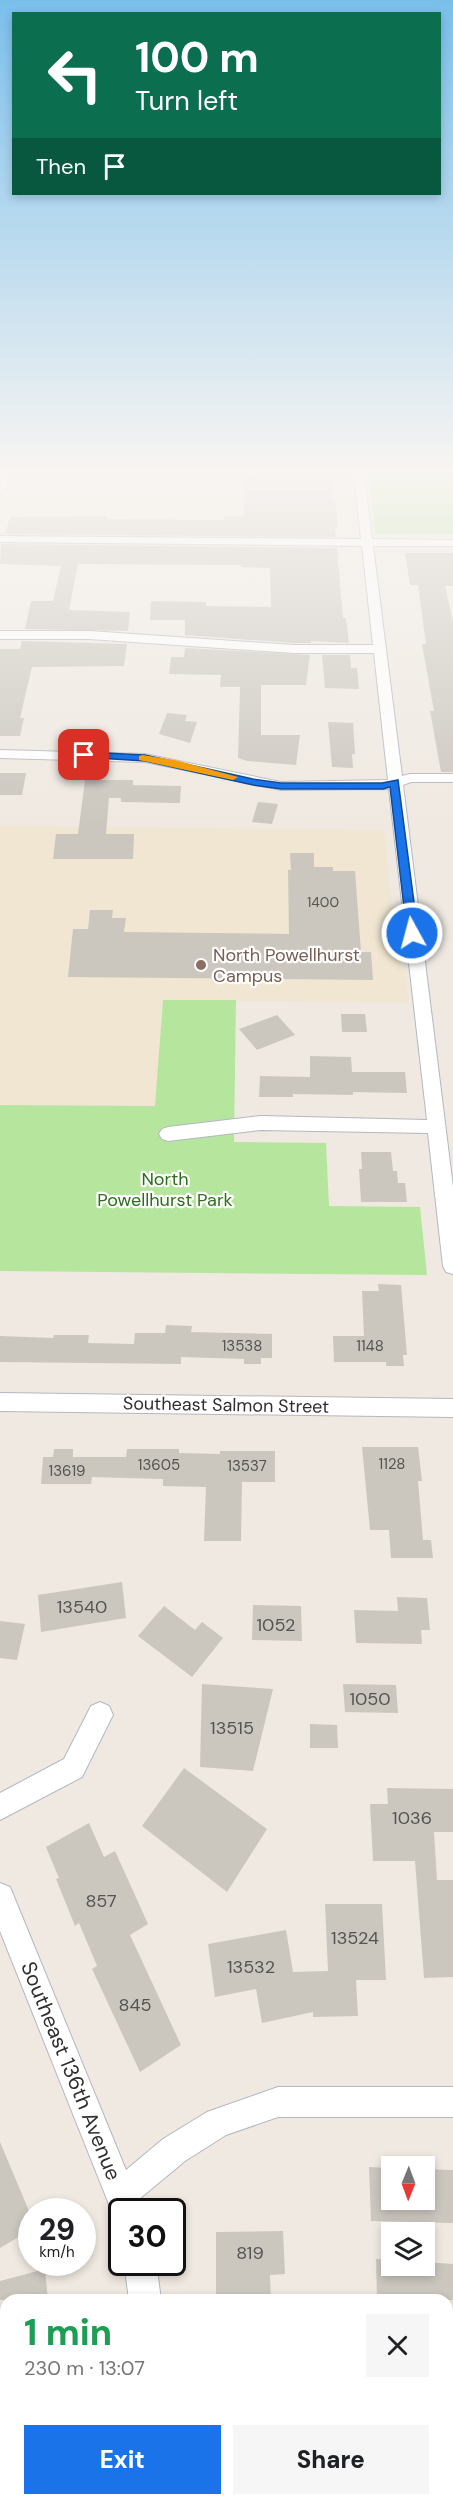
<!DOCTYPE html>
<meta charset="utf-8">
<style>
body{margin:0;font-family:"DM Sans",sans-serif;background:#f6f6f6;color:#202124;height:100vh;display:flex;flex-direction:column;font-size:22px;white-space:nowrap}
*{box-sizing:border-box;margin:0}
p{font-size:20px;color:#757577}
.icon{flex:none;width:33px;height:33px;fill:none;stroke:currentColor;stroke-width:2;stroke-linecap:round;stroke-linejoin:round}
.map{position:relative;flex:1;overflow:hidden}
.panel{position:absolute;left:0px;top:2294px;width:453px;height:212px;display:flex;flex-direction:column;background:#fff;border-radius:18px 18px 0 0;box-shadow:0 3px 9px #0003}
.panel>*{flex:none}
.guide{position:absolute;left:12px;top:12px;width:429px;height:183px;border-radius:0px;box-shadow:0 3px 9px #0003;background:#0b6e4f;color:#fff;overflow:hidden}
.needle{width:39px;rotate:181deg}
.buttons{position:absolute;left:381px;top:2156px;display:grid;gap:12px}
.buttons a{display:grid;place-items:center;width:54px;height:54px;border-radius:0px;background:#fff;box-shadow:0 3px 9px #0003;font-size:30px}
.speed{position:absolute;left:18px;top:2198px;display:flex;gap:12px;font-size:30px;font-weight:700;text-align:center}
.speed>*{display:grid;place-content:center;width:78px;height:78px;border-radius:50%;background:#fff;box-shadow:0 3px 9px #0003;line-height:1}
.speed small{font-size:15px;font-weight:400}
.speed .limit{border:3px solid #111;border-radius:9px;background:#fff;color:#111}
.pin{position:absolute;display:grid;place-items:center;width:51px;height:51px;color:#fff;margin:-26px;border-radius:12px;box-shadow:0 3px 9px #0006}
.me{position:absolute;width:66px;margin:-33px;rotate:353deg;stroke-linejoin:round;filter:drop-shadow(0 0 4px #0008)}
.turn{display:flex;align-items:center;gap:21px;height:126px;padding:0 24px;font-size:27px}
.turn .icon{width:78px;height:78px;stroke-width:2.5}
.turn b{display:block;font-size:42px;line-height:51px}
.then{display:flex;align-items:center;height:57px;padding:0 24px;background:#0003;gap:12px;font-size:22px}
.round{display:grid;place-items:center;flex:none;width:63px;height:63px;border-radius:0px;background:#f6f6f6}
.head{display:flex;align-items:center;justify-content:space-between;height:102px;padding:0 24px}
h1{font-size:36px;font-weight:800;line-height:45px;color:#1e9e55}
.action{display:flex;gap:12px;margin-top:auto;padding:12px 24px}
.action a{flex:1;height:69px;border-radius:0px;background:#1a73e8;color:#fff;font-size:24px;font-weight:800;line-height:69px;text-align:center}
.action a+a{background:#f6f6f6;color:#202124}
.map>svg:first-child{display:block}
</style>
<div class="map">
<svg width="453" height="2504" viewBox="0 0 453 2504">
<rect width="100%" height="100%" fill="#efe9e1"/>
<path fill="#f0e6d1" d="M0 826 384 830 397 952 406 979 409 1003 163 1000 155 1106 0 1105Z"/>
<path fill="#b6e59e" d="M369 473H453V534H375Z
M163 1000H236L234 1142 326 1143 329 1206 420 1207 427 1275 0 1271V1105L155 1106Z"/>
<path fill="#cbc7bf" d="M245 473H330L333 503H336L338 528H335L336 537 5 534 10 517 107 516 106 519 224 520V516H244Z
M1 544 337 548 343 618H346L349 643 311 641V643H294L185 635V620H150L151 601 206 602V606L271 607 270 568 241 567V565L78 564 69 610 130 612 128 631 25 629 31 601H53L61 566 0 564Z
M405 553H453V586H445L453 622V772H441L430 711H434L422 644H426L418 585H410Z
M22 641 127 644 124 666 32 667 20 718H24L20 736H0V649H20Z
M185 648 310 655 306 685H261V735H300L296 765 247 761 238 758 240 687H220L221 675 169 674 171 657H184Z
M322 655H350L351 668H357L359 689 325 688Z
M167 713 187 715 185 721 197 722 190 743 159 734Z
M328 722 353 723 355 754H352L353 768 332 767Z
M0 773H26L22 795H0Z
M85 780H133V785L181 786 180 803 121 802V798H109L106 834H134L133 859H53L56 834H78Z
M258 802 278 804 272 824 252 822Z
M290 853H314V867H333V871H355L361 952H371L373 980 68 977 73 929H88L90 910H113L112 918H126L124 932 289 934 288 870H291Z
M341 1014H365L367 1032H342Z
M277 1015 295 1035 257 1050 239 1029Z
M310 1056 351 1057 352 1072H405L407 1093 353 1092V1095L293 1094V1097H259L260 1076 310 1077Z
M361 1152H391L393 1171H397L398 1183H405L407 1202H361L359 1169H362Z
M378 1284 401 1285 407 1355H403L404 1366H386V1362H334L333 1336H364L362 1291H379Z
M166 1325 192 1326 191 1332 272 1334V1358H261V1364H244V1359L181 1357V1364L0 1362V1336L53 1338 54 1335H89L88 1343 134 1344 135 1333H165Z
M362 1447H418L422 1481H418L423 1540H431L433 1558H391L389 1530H370Z
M54 1449H73V1457H126L127 1449H179V1453L220 1454V1451H275V1482H242L241 1541H204L206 1487 163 1486V1479L92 1477 91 1484H41L43 1457H53Z
M122 1582 126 1618 41 1632 38 1595Z
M397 1597 427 1598 430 1630H421L422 1644 356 1643 354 1610 398 1611Z
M253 1605 301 1606 302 1641 252 1640Z
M164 1606 195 1630 202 1622 223 1638 192 1677 138 1636Z
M0 1621 25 1624 17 1660 0 1658Z
M202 1684 273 1689 253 1771 200 1767Z
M343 1684 396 1685 398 1713 345 1712Z
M310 1724 337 1725 338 1748H310Z
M184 1768 267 1829 227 1892 142 1826Z
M387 1788 453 1789V1832H434L437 1880H453V1977L424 1978 415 1861H373L370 1804H388Z
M89 1823 104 1857 115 1851 148 1924 130 1935 181 2045 140 2072 92 1969 97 1966 79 1923 75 1926 56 1879 59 1878 46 1847Z
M325 1904H382L386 1980H356L358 2016 313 2017V2012L262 2023 256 1989 215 1997 208 1944 286 1930 293 1972 328 1971Z
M0 2142 32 2218V2229L0 2248Z
M369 2167 392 2168V2199H424V2169L453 2170V2223L371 2221Z
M283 2231 285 2274 270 2275 271 2300H216V2232Z
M376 2259 392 2260V2265H424V2262L453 2264V2300H377Z
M45 2269 48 2300H0V2281Z"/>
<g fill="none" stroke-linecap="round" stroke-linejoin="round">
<defs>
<path id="minor" d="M1 473H11L5 490 0 493Z
M354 473H364L372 539 453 540V546H373L402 776 410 774H453V782H411L403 785 453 1187V1274L446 1272 443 1266 428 1133 261 1130 168 1141 162 1139 159 1134 162 1129 168 1127 261 1116 427 1120 389 789 281 790 145 762 0 758V750L145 754 281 782 388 780 374 653H294L89 639H0V631H89L294 645H373L362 546 0 542V536L361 539Z
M0 1393 453 1399V1417L0 1411Z
M100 1702 109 1706 113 1715 82 1777 0 1820V1793L64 1759 91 1706Z
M0 1883 10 1887 126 2170 163 2139 207 2112 278 2087H453V2117H278L226 2135 185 2161 138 2200 142 2211H122V2224L116 2222 0 1931Z
M124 2262H156L161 2300H129Z
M123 2499H157L156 2504H122Z"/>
</defs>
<use href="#minor" stroke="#b4b7c1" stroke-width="2"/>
<use href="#minor" fill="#fff" fill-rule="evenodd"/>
</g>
<linearGradient id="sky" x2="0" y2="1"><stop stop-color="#7abfeb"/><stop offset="0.57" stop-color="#f8f5f2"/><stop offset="1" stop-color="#f8f5f2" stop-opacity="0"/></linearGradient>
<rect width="453" height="824" fill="url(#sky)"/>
<path fill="#1a73e8" stroke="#114b97" stroke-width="1.5" d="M84 752 145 755 253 779 281 783H382L398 780 418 933 412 936 407 933 390 787 383 789H281L253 785 145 761 81 757 79 755Z"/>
<path fill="#f59e0b" d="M142 755 175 760 238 777 233 780 139 760V756Z"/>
<circle fill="#8d6e63" stroke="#fff" stroke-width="2" cx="201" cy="965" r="6"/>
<g text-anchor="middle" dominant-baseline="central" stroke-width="4.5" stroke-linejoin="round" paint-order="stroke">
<g font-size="14" fill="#555452">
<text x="323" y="902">1400</text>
</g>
<g font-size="15" fill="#555452">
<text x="242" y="1346">13538</text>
<text x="370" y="1346">1148</text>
<text x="392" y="1464">1128</text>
<text x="159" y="1465">13605</text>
<text x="247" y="1466">13537</text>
<text x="67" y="1471">13619</text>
</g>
<g font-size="18" fill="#785e54" stroke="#fff" text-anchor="start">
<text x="213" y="955">North Powellhurst<tspan x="213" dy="21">Campus</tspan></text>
</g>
<g font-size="18" fill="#2c6e1b" stroke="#fff">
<text x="165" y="1179">North<tspan x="165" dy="21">Powellhurst Park</tspan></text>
</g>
<g font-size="18" fill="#2e2e2e" stroke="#fff">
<text transform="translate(226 1405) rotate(1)">Southeast Salmon Street</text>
</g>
<g font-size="18" fill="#555452">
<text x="82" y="1607">13540</text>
<text x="276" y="1625">1052</text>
<text x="370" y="1699">1050</text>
<text x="232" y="1728">13515</text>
<text x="412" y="1818">1036</text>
<text x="101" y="1901">857</text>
<text x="355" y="1938">13524</text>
<text x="251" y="1967">13532</text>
<text x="135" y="2005">845</text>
<text x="250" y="2253">819</text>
</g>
<g font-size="21" fill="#2e2e2e" stroke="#fff">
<text transform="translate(71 2071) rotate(68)">Southeast 136th Avenue</text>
</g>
</g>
</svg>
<div class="buttons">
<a><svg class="needle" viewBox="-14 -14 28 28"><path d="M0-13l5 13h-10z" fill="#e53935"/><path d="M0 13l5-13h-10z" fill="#757577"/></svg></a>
<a><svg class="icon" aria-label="layers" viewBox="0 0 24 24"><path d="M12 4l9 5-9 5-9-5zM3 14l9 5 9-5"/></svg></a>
</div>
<div class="speed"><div>29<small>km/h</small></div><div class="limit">30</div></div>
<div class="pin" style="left:84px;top:755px;background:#d93025"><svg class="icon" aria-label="arrive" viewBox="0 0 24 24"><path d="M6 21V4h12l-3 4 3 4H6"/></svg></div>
<svg class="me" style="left:412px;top:933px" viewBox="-20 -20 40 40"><circle r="17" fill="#1a73e8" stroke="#fff" stroke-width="3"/><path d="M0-11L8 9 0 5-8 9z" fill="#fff"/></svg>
<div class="guide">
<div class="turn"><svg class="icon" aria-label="left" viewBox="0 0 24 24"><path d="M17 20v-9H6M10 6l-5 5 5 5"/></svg><div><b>100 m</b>Turn left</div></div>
<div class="then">Then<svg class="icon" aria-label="arrive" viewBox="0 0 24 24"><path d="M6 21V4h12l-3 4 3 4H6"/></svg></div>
</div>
<section class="panel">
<div class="head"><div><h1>1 min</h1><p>230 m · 13:07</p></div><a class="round"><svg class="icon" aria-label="close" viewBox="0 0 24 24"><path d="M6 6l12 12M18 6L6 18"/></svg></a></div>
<div class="action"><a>Exit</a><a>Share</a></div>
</section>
</div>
